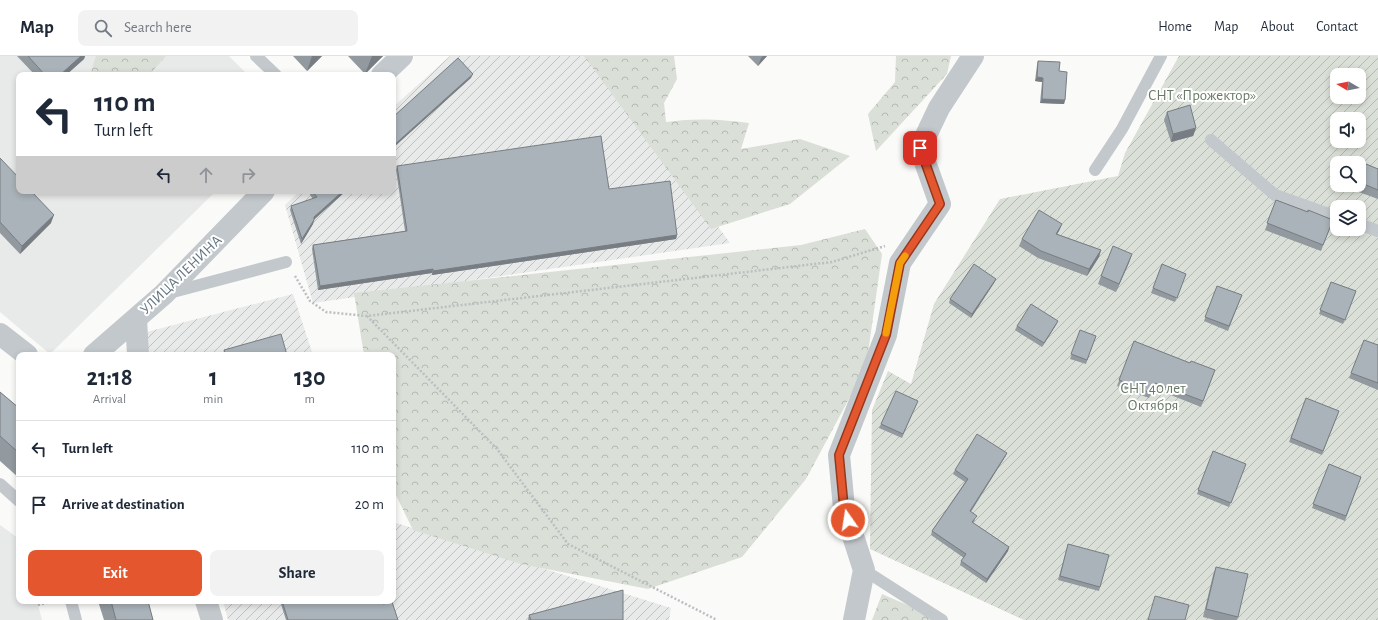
<!DOCTYPE html>
<meta charset="utf-8">
<style>
body{margin:0;font-family:"Alegreya Sans",sans-serif;background:#f2f2f3;color:#1f2937;height:100vh;display:flex;flex-direction:column;font-size:15px;white-space:nowrap}
*{box-sizing:border-box;margin:0}
p{font-size:13px;color:#747a83}
.icon{flex:none;width:22px;height:22px;fill:none;stroke:currentColor;stroke-width:2;stroke-linecap:round;stroke-linejoin:round}
.map{position:relative;flex:1;overflow:hidden}
.sheet{position:absolute;left:16px;top:296px;width:380px;height:252px;display:flex;flex-direction:column;background:#fff;border-radius:8px;box-shadow:0 2px 6px #0003}
.sheet>*{flex:none}
.guide{position:absolute;left:16px;top:16px;width:380px;height:122px;border-radius:8px;box-shadow:0 2px 6px #0003;background:#fff;color:#1f2937;overflow:hidden}
.needle{width:26px;rotate:280deg}
.fabs{position:absolute;left:1330px;top:12px;display:grid;gap:8px}
.fabs a{display:grid;place-items:center;width:36px;height:36px;border-radius:8px;background:#fff;box-shadow:0 2px 6px #0003;font-size:20px}
.pin{position:absolute;display:grid;place-items:center;width:34px;height:34px;color:#fff;margin:-17px;border-radius:8px;box-shadow:0 2px 6px #0006}
.me{position:absolute;width:44px;margin:-22px;rotate:347deg;stroke-linejoin:round;filter:drop-shadow(0 0 3px #0008)}
.turn{display:flex;align-items:center;gap:14px;height:84px;padding:0 12px;font-size:18px}
.turn .icon{width:52px;height:52px;stroke-width:2.5}
.turn b{display:block;font-size:28px;line-height:34px}
.lanes{display:flex;align-items:center;height:38px;padding:0 12px;background:#0003;justify-content:center;gap:20px;direction:ltr}
.lanes .off{opacity:.35}
.eta{display:flex;justify-content:space-evenly;align-items:center;height:68px;text-align:center}
.eta b{font-size:24px;font-weight:700;line-height:28px}
.cta{display:flex;gap:8px;margin-top:auto;padding:8px 12px}
.cta a{flex:1;height:46px;border-radius:8px;background:#e4572e;color:#fff;font-size:16px;font-weight:700;line-height:46px;text-align:center}
.cta a+a{background:#f2f2f3;color:#1f2937}
ul{padding:0;list-style:none}
li{display:flex;align-items:center;gap:12px;height:56px;padding:0 12px;border-top:1px solid #e0e1e3}
li div{flex:1}
li b{display:block;font-size:15px}
li em{font-style:normal}
header{display:flex;align-items:center;gap:24px;box-sizing:border-box;height:56px;padding:0 20px;background:#fff;border-bottom:1px solid #e0e1e3}
header strong{font-size:19px}
nav{display:flex;gap:22px;margin-inline-start:auto;font-size:14px}
.search{width:280px;height:36px;background:#f2f2f3;display:flex;align-items:center;gap:10px;box-sizing:border-box;padding:0 14px;border-radius:8px;color:#747a83;font-size:15px}
.map>svg:first-child{display:block}
</style>
<header>
<strong>Map</strong>
<div class="search"><svg class="icon" aria-label="search" viewBox="0 0 24 24"><circle cx="10" cy="10" r="6"/><path d="M15 15l6 6"/></svg>Search here</div>
<nav><a>Home</a><a>Map</a><a>About</a><a>Contact</a></nav>
</header>
<div class="map">
<svg width="1378" height="564" viewBox="0 0 1378 564">
<defs>
<pattern id="industrial-furrows" width="10" height="10" patternUnits="userSpaceOnUse"><rect width="10" height="10" fill="#e8e9e9"/><path d="M-1 1l2-2M0 10L10 0M9 11l2-2" fill="none" stroke="#c0c1c2"/></pattern>
<pattern id="forest-crowns" width="20" height="18" patternUnits="userSpaceOnUse"><rect width="20" height="18" fill="#dadfd7"/><path d="M2 6a3 3 0 1 1 6 0M12 15a3 3 0 1 1 6 0" fill="none" stroke="#b4b9b4"/></pattern>
<pattern id="garden-furrows" width="10" height="10" patternUnits="userSpaceOnUse"><rect width="10" height="10" fill="#dadfd7"/><path d="M-1 1l2-2M0 10L10 0M9 11l2-2" fill="none" stroke="#b4b9b4"/></pattern>
</defs>
<rect width="100%" height="100%" fill="#fafaf8"/>
<path fill="#e8e9e9" d="M0 0H229L248 19H19V135H216L50 298 0 256Z
M0 469 18 482 19 484V545H37L42 564H0Z"/>
<path fill="url(#industrial-furrows)" d="M450 0H593L730 187 313 247 285 149 300 135H393V51Z
M293 238 313 299H149L143 277Z
M393 466 671 552 669 564H228L223 545H393Z"/>
<path fill="url(#forest-crowns)" d="M96 0H166L149 19H90Z
M584 0H674L677 23 664 47 666 66C697 62 718 63 749 67L741 93 800 83 850 100 790 148 711 173Z
M896 0H951L947 18 876 95 868 58 895 26Z
M865 173 882 198 866 311 806 423 742 501 648 533 521 508 413 474 393 433V299H364L354 237 801 189Z
M882 538 942 564H872Z"/>
<path fill="url(#garden-furrows)" fill-rule="evenodd" d="M1179 0H1378V564H1024L870 493 872 354 888 315 911 328 934 248 1000 143 1118 120 1125 97ZM1337 19H1359V41H1337ZM1337 63H1359V85H1337ZM1337 107H1359V129H1337ZM1337 151H1359V173H1337Z"/>
<g fill="none" stroke-linecap="round" stroke-linejoin="round">
<path stroke="#bbbfc2" stroke-width="2.5" stroke-dasharray="2 2" stroke-linecap="butt" d="M295 220 310 245 326 256 367 260 832 206 885 190
M367 260 497 393 568 488 717 564
M38 549 54 545"/>
<path stroke="#c3c8cc" stroke-width="12" d="M256 0 276 19
M1211 84 1275 139 1337 161
M1095 114 1122 73 1161 0
M1359 168 1378 175
M169 237 286 206
M0 428 19 445
M864 514 942 564
M71 545 76 564"/>
<path stroke="#c3c8cc" stroke-width="22" d="M382 19 402 0
M136 263 138 299
M0 278 27 299
M94 299 164 238 264 135
M206 545 212 564
M854 564 864 514 844 452 839 399 886 279 900 207 940 148 920 92 939 52 973 0"/>
</g>
<path fill="#929a9f" d="M17 0H85L84 3 66 19H35Z
M293 0H322L307 15Z
M348 0H383L365 18Z
M748 0H767L758 10Z
M1038 5 1059 15 1065 44 1064 48 1040 47 1042 26 1035 25 1037 9Z
M1167 56 1196 72 1193 80 1171 86 1164 64Z
M0 102 51 167 20 198 0 177Z
M1366 108 1378 113V143L1356 135 1358 129H1359V127Z
M397 110 609 133 677 179 676 183 432 219V217L318 234 312 193 313 189 405 175 396 114Z
M311 135H346L314 164 313 168 301 188 290 154 291 150 313 143 310 139Z
M1276 144 1308 156 1333 164 1321 195 1265 174Z
M1062 168 1059 175 1057 178 1101 194 1099 201 1087 220 1038 202 1019 190 1022 183Z
M1132 198 1116 236 1098 228 1101 220Z
M1162 208 1186 218 1175 246 1151 237Z
M996 223 994 227 971 262 949 247 950 243Z
M1331 226 1356 235 1343 268 1319 258Z
M1217 230 1242 239 1228 275 1204 265Z
M1058 265 1056 269 1042 291 1015 274 1017 270Z
M1080 274 1096 280 1086 308 1070 303Z
M1364 284 1378 289V334L1349 322Z
M1134 285 1190 307 1215 314 1201 351 1153 332 1149 342 1117 330Z
M224 294 287 299H223Z
M0 336 19 352V422L0 405Z
M1306 342 1339 355 1322 399 1289 386Z
M916 349 902 382 879 372 881 368Z
M1213 395 1246 408 1229 451 1197 438Z
M1007 397 1005 401 971 456 975 464 973 467 1009 491 1008 495 986 527 960 509 961 505 964 502 931 479 932 475 965 426 953 418 955 414Z
M1329 408 1361 421 1345 465 1312 452Z
M1068 488 1100 531 1099 535 1058 524Z
M1216 511 1238 561 1237 564H1215L1203 561 1213 519Z
M98 545H148L153 564H104Z
M280 545H382L383 548 398 564H286Z
M529 559 623 564H528Z"/>
<path fill="#777d82" d="M81 0H85L84 3 66 19H60Z
M312 0H322L307 15Z
M372 0H383L365 18Z
M763 0H767L758 10 761 2Z
M473 18 471 22 393 92V90Z
M1037 21 1043 22 1042 26 1035 25Z
M1042 43 1065 44 1064 48 1040 47Z
M1196 72 1193 80 1171 86 1173 78Z
M343 135H346L312 165 314 161Z
M54 159 51 167 20 198 22 190Z
M314 164 313 168 301 188 302 183Z
M1062 168 1059 175 1053 185 1056 178Z
M677 179 676 183 432 219 433 215Z
M1101 194 1099 201 1087 220 1089 213Z
M1132 198 1129 207 1116 236 1119 228Z
M433 213 432 217 318 234 320 230Z
M996 223 994 227 971 262 972 258Z
M1058 265 1056 269 1042 291 1044 287Z
M1007 397 1005 401 968 459 970 455Z
M1009 491 1008 495 986 527 987 523Z"/>
<path fill="#aab3b9" stroke="#777d82" d="M28 0H81L60 19H45Z
M458 2 473 18 393 90V61Z
M1038 5 1060 6 1059 15 1067 16 1065 44 1042 43 1043 22 1037 21Z
M1190 49 1196 72 1173 78 1167 56Z
M601 80 609 133 670 125 677 179 433 215V213L320 230 313 189 407 175 397 110Z
M0 102 19 122V135H31L54 159 22 190 0 166Z
M1366 108 1378 113V134L1359 126Z
M312 135H343L314 161V164L302 183 291 150 317 141Z
M1276 144 1308 156V154L1333 164 1323 189 1267 167Z
M1039 154 1062 168 1056 178 1101 194 1089 213 1041 195 1022 183Z
M1113 190 1132 198 1119 228 1101 220Z
M974 208 996 223 972 258 950 243Z
M1162 208 1186 218 1177 242 1153 232Z
M1331 226 1356 235 1345 264 1320 254Z
M1217 230 1242 239 1229 270 1205 261Z
M1031 248 1058 265 1044 287 1017 270Z
M1080 274 1096 280 1087 304 1071 298Z
M281 278 287 299H226L224 294Z
M1364 284 1378 289V327L1351 317Z
M1134 285 1190 307 1191 305 1215 314 1203 345 1155 327 1151 337 1119 324Z
M896 335 918 345 903 378 881 368Z
M0 336 19 352V397L0 380Z
M1306 342 1339 355 1323 395 1291 382Z
M977 378 1007 397 970 455 977 460 972 466 1009 491 987 523 961 505 966 498 932 475 968 423 955 414Z
M1213 395 1246 408 1231 447 1198 434Z
M1329 408 1361 421 1346 460 1313 448Z
M1068 488 1109 499 1100 531 1060 520Z
M1216 511 1248 518 1238 561 1206 553Z
M623 534V564H531L529 559Z
M1155 540 1189 549 1185 564H1148Z
M111 545H148L153 564H116Z
M282 545H382L383 548 392 546 398 564H288Z"/>
<g fill="none" stroke-linecap="round" stroke-linejoin="round">
<defs>
<path id="route" d="M848 464 844 452 839 399 886 279 900 207 940 148 920 92"/>
</defs>
<use href="#route" stroke="#94391e" stroke-width="10"/>
<use href="#route" stroke="#e4572e" stroke-width="7"/>
<path stroke="#f59e0b" stroke-width="7" d="M886 277 900 207 905 200"/>
</g>
<g text-anchor="middle" dominant-baseline="central" stroke-width="4" stroke-linejoin="round" paint-order="stroke">
<g font-size="15" fill="#687a64" stroke="#fff">
<text x="1202" y="39">СНТ «Прожектор»</text>
<text x="1153" y="332">СНТ 40 лет<tspan x="1153" dy="17">Октября</tspan></text>
</g>
<g font-size="15" fill="#657683" stroke="#fff">
<text transform="translate(181 219) rotate(-44)">УЛИЦА ЛЕНИНА</text>
</g>
</g>
</svg>
<div class="fabs">
<a><svg class="needle" viewBox="-14 -14 28 28"><path d="M0-13l5 13h-10z" fill="#e53935"/><path d="M0 13l5-13h-10z" fill="#747a83"/></svg></a>
<a><svg class="icon" aria-label="sound" viewBox="0 0 24 24"><path d="M4 9h4l5-4v14l-5-4H4zM17 9q2 3 0 6"/></svg></a>
<a><svg class="icon" aria-label="search" viewBox="0 0 24 24"><circle cx="10" cy="10" r="6"/><path d="M15 15l6 6"/></svg></a>
<a><svg class="icon" aria-label="layers" viewBox="0 0 24 24"><path d="M12 4l9 5-9 5-9-5zM3 14l9 5 9-5"/></svg></a>
</div>
<div class="pin" style="left:920px;top:92px;background:#d93025"><svg class="icon" aria-label="arrive" viewBox="0 0 24 24"><path d="M6 21V4h12l-3 4 3 4H6"/></svg></div>
<svg class="me" style="left:848px;top:464px" viewBox="-20 -20 40 40"><circle r="17" fill="#e4572e" stroke="#fff" stroke-width="3"/><path d="M0-11L8 9 0 5-8 9z" fill="#fff"/></svg>
<div class="guide">
<div class="turn"><svg class="icon" aria-label="left" viewBox="0 0 24 24"><path d="M17 20v-9H6M10 6l-5 5 5 5"/></svg><div><b>110 m</b>Turn left</div></div>
<div class="lanes"><svg class="icon" aria-label="left" viewBox="0 0 24 24"><path d="M17 20v-9H6M10 6l-5 5 5 5"/></svg><svg class="icon off" aria-label="ahead" viewBox="0 0 24 24"><path d="M12 20V5M6 11l6-6 6 6"/></svg><svg class="icon off" aria-label="right" viewBox="0 0 24 24"><path d="M7 20v-9h11M14 6l5 5-5 5"/></svg></div>
</div>
<section class="sheet">
<div class="eta">
<div><b>21:18</b><p>Arrival</p></div>
<div><b>1</b><p>min</p></div>
<div><b>130</b><p>m</p></div>
</div>
<ul>
<li><svg class="icon" aria-label="left" viewBox="0 0 24 24"><path d="M17 20v-9H6M10 6l-5 5 5 5"/></svg><div><b>Turn left</b></div><em>110 m</em></li>
<li><svg class="icon" aria-label="arrive" viewBox="0 0 24 24"><path d="M6 21V4h12l-3 4 3 4H6"/></svg><div><b>Arrive at destination</b></div><em>20 m</em></li>
</ul>
<div class="cta"><a>Exit</a><a>Share</a></div>
</section>
</div>
